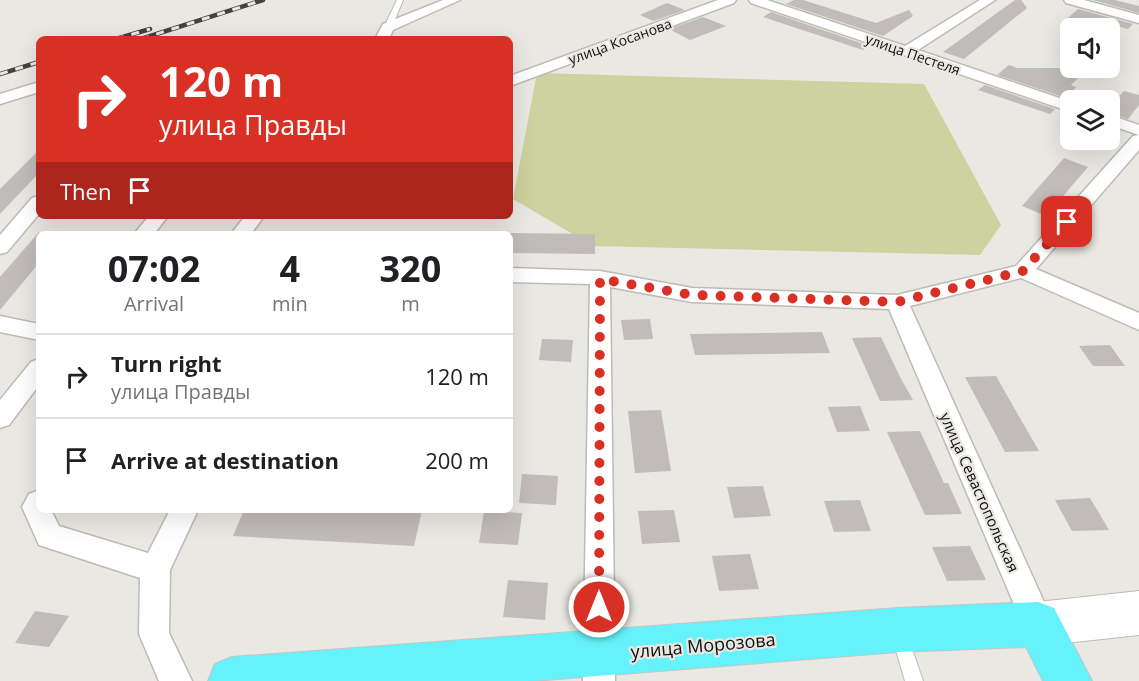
<!DOCTYPE html>
<meta charset="utf-8">
<style>
body{margin:0;font-family:"Open Sans",sans-serif;background:#f2f2f2;color:#202124;height:100vh;display:flex;flex-direction:column;font-size:22px;white-space:nowrap}
*{box-sizing:border-box;margin:0}
p{font-size:20px;color:#757577}
.icon{flex:none;width:33px;height:33px;fill:none;stroke:currentColor;stroke-width:2;stroke-linecap:round;stroke-linejoin:round}
.map{position:relative;flex:1;overflow:hidden}
.drawer{position:absolute;left:36px;top:231px;width:477px;height:282px;display:flex;flex-direction:column;background:#fff;border-radius:9px;box-shadow:0 6px 24px #0002}
.drawer>*{flex:none}
.guide{position:absolute;left:36px;top:36px;width:477px;height:183px;border-radius:9px;box-shadow:0 6px 24px #0002;background:#d93025;color:#fff;overflow:hidden}
.buttons{position:absolute;left:1060px;top:18px;display:grid;gap:12px}
.buttons a{display:grid;place-items:center;width:60px;height:60px;border-radius:9px;background:#fff;box-shadow:0 6px 24px #0002;font-size:30px}
.pin{position:absolute;display:grid;place-items:center;width:51px;height:51px;color:#fff;margin:-26px;border-radius:12px;box-shadow:0 3px 9px #0006}
.me{position:absolute;width:66px;margin:-33px;rotate:0deg;stroke-linejoin:round;filter:drop-shadow(0 0 4px #0008)}
.turn{display:flex;align-items:center;gap:21px;height:126px;padding:0 24px;font-size:27px}
.turn .icon{width:78px;height:78px;stroke-width:2.5}
.turn b{display:block;font-size:42px;line-height:51px}
.then{display:flex;align-items:center;height:57px;padding:0 24px;background:#0003;gap:12px;font-size:22px}
.eta{display:flex;justify-content:space-evenly;align-items:center;height:102px;text-align:center}
.eta b{font-size:36px;font-weight:700;line-height:42px}
ul{padding:0;list-style:none}
li{display:flex;align-items:center;gap:18px;height:84px;padding:0 24px;border-top:2px solid #e0e0e0}
li div{flex:1}
li b{display:block;font-size:22px}
li em{font-style:normal}
.map>svg:first-child{display:block}
</style>
<div class="map">
<svg width="1139" height="681" viewBox="0 0 1139 681">
<rect width="100%" height="100%" fill="#eae8e2"/>
<path fill="#ced29e" d="M537 73 924 84 1001 225 980 255 593 246 513 199Z"/>
<path fill="#c1bbb9" d="M794 0H803L876 23 909 10 913 16 883 36 786 4Z
M1015 0H1021L1027 8 964 59 943 52Z
M1093 0H1115L1139 6V13Z
M667 3 685 10 653 21 640 15Z
M1078 9 1133 24 1128 29 1091 19 1080 28 1062 23Z
M771 12 869 46 863 50 763 17Z
M703 17 726 26 690 40 669 29Z
M1009 65 1017 68H1088L1071 85 1076 87 1066 98 997 75Z
M985 85 1055 109 1050 114 978 90Z
M1124 91 1139 95V105L1128 119 1110 113V97L1116 99Z
M39 150V173L0 214V189Z
M1064 158 1088 167 1046 216 1022 206Z
M39 232V263L0 310V277Z
M510 233 595 234V254L510 253Z
M650 319 653 339 624 340 621 320Z
M822 332 830 353 695 355 690 334Z
M881 337 900 377 913 400 880 401 852 338Z
M542 339 573 340 571 362 539 360Z
M1110 345 1125 366H1093L1079 346Z
M996 376 1009 399 1039 451 1005 452 965 377Z
M860 406 870 431 837 432 828 407Z
M661 410 671 471 635 473 628 411Z
M920 431 944 483H948L962 514 925 515 887 432Z
M522 474 558 476 556 505 519 503Z
M763 486 771 516 734 518 727 487Z
M1090 498 1109 530 1072 531 1055 500Z
M860 500 871 531 834 532 824 501Z
M244 510H422L414 546 233 536Z
M674 510 680 542 642 544 638 511Z
M484 511 522 513 518 545 479 543Z
M970 546 986 580 947 581 932 547Z
M750 554 759 589 719 591 712 556Z
M508 580 548 583 545 620 503 617Z
M35 611 69 616 49 647 15 643Z"/>
<g fill="none" stroke-linecap="round" stroke-linejoin="round">
<defs>
<path id="service" d="M397 0H403L392 27 385 29 384 27Z
M900 629 906 631 923 681H905L892 637 894 631Z"/>
<path id="minor" d="M443 0H460L393 30 389 39H375L383 24Z
M718 0H736L734 3 510 86V76Z
M749 0H767L905 46 980 0H995L918 50 1071 102V112L751 3Z
M1064 0H1084L1139 15V23L1066 3Z
M39 82V92L0 104V94Z
M1110 115 1139 125V135L1110 125Z
M1139 135V150L1036 269 1139 313V330L1021 278 910 306 1049 613 1053 624 1049 635 1038 639 1027 635 889 309 692 302 610 287 615 681H583L590 284 510 282V268L600 271 692 288 897 295 1016 266 1133 136Z
M39 196V214L7 252 0 254V235L32 198Z
M149 216H168L154 234H134Z
M245 216H264L251 234H231Z
M0 316 39 324V340L0 332Z
M39 359V385L9 425 0 428V400L31 362Z
M39 490V510H51L59 526 148 553 170 510H198L170 570 169 633 192 681H159L139 634 140 578 39 545 22 507 29 494Z"/>
<path id="secondary" d="M1139 591V635L1038 646 1022 640 1015 624 1022 608 1038 602Z"/>
<path id="primary" d="M1038 602 1054 608 1092 681H1043L1026 647 898 652 533 681H208L215 664 232 657 898 608Z"/>
</defs>
<use href="#service" stroke="#bdbbb6" stroke-width="2"/>
<use href="#minor" stroke="#bdbbb6" stroke-width="3"/>
<use href="#secondary" stroke="#bdbbb6" stroke-width="2"/>
<use href="#primary" stroke="#c5c5c5" stroke-width="2"/>
<use href="#service" fill="#fff" fill-rule="evenodd"/>
<use href="#minor" fill="#fff" fill-rule="evenodd"/>
<use href="#secondary" fill="#fff" fill-rule="evenodd"/>
<use href="#primary" fill="#66f2fa" fill-rule="evenodd"/>
<defs>
<path id="rail" d="M116 39 150 29
M141 39 263 0
M0 74 39 62"/>
</defs>
<use href="#rail" stroke="#43423f" stroke-width="4.5"/>
<use href="#rail" stroke="#eae8e2" stroke-width="3" stroke-dasharray="8" stroke-linecap="butt"/>
</g>
<g fill="none" stroke-linecap="round" stroke-linejoin="round">
<path stroke="#d93025" stroke-width="10" stroke-dasharray="0 18" d="M599 607 600 279 692 295 897 302 1023 271 1067 222"/>
</g>
<g text-anchor="middle" dominant-baseline="central" stroke-width="4.5" stroke-linejoin="round" paint-order="stroke">
<g font-size="14" fill="#0f0e0c" stroke="#eae8e2">
<text transform="translate(620 41) rotate(-20)">улица Косанова</text>
<text transform="translate(913 54) rotate(19)">улица Пестеля</text>
</g>
<g font-size="15" fill="#0f0e0c" stroke="#eae8e2">
<text transform="translate(980 492) rotate(66)">улица Севастопольская</text>
</g>
<g font-size="18" fill="#0f0e0c" stroke="#eae8e2">
<text transform="translate(703 645) rotate(-5)">улица Морозова</text>
</g>
</g>
</svg>
<div class="buttons">
<a><svg class="icon" aria-label="sound" viewBox="0 0 24 24"><path d="M4 9h4l5-4v14l-5-4H4zM17 9q2 3 0 6"/></svg></a>
<a><svg class="icon" aria-label="layers" viewBox="0 0 24 24"><path d="M12 4l9 5-9 5-9-5zM3 14l9 5 9-5"/></svg></a>
</div>
<div class="pin" style="left:1067px;top:222px;background:#d93025"><svg class="icon" aria-label="arrive" viewBox="0 0 24 24"><path d="M6 21V4h12l-3 4 3 4H6"/></svg></div>
<svg class="me" style="left:599px;top:607px" viewBox="-20 -20 40 40"><circle r="17" fill="#d93025" stroke="#fff" stroke-width="3"/><path d="M0-11L8 9 0 5-8 9z" fill="#fff"/></svg>
<div class="guide">
<div class="turn"><svg class="icon" aria-label="right" viewBox="0 0 24 24"><path d="M7 20v-9h11M14 6l5 5-5 5"/></svg><div><b>120 m</b>улица Правды</div></div>
<div class="then">Then<svg class="icon" aria-label="arrive" viewBox="0 0 24 24"><path d="M6 21V4h12l-3 4 3 4H6"/></svg></div>
</div>
<section class="drawer">
<div class="eta">
<div><b>07:02</b><p>Arrival</p></div>
<div><b>4</b><p>min</p></div>
<div><b>320</b><p>m</p></div>
</div>
<ul>
<li><svg class="icon" aria-label="right" viewBox="0 0 24 24"><path d="M7 20v-9h11M14 6l5 5-5 5"/></svg><div><b>Turn right</b><p>улица Правды</p></div><em>120 m</em></li>
<li><svg class="icon" aria-label="arrive" viewBox="0 0 24 24"><path d="M6 21V4h12l-3 4 3 4H6"/></svg><div><b>Arrive at destination</b></div><em>200 m</em></li>
</ul>
</section>
</div>
